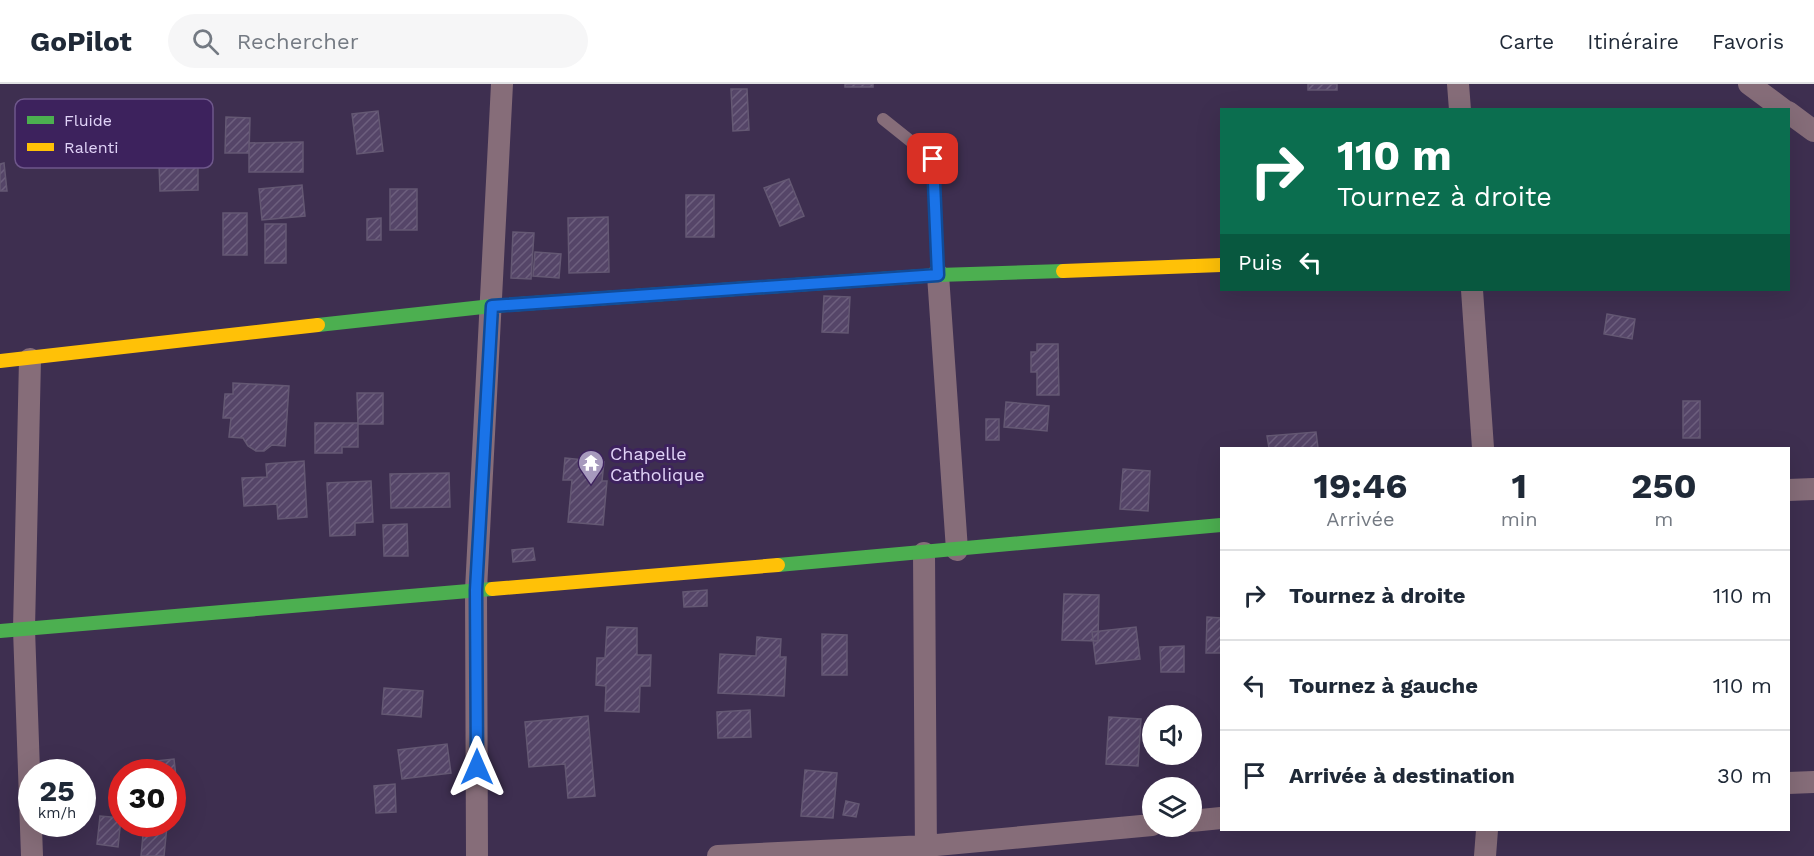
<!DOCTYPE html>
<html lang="fr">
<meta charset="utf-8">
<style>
body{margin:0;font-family:"Work Sans",sans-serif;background:#f6f6f7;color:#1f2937;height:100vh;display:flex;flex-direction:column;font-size:22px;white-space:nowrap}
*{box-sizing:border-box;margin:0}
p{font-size:20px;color:#747a83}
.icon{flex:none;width:33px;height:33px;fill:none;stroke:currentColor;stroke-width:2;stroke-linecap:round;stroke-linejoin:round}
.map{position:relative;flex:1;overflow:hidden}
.side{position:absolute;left:1220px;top:363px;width:570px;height:384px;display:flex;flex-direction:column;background:#fff;border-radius:0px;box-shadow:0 6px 24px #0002}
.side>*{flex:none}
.hud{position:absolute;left:1220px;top:24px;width:570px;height:183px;border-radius:0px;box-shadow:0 6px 24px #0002;background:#0b6e4f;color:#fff;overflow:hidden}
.tools{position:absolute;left:1142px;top:621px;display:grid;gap:12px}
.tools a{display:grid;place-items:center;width:60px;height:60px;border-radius:50%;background:#fff;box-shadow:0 6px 24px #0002;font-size:30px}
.speed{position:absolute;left:18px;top:675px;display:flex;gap:12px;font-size:30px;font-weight:700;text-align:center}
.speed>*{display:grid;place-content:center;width:78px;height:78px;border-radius:50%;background:#fff;box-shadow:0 6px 24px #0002;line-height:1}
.speed small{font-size:15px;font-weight:400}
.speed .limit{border:9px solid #d22;background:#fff;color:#111}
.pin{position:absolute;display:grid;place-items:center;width:51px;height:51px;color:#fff;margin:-26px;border-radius:12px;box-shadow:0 3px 9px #0006}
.me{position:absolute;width:66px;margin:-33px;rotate:0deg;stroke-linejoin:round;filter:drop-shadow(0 0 4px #0008)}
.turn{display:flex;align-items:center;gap:21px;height:126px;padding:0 18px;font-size:27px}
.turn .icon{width:78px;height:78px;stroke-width:2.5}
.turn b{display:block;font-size:42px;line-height:51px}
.then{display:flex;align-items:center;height:57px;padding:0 18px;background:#0003;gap:12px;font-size:22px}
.eta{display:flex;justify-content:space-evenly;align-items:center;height:102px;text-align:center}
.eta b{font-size:36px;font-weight:700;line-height:42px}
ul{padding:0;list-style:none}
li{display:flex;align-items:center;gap:18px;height:90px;padding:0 18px;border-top:2px solid #e0e1e3}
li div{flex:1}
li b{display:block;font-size:22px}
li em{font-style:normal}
header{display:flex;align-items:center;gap:36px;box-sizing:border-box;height:84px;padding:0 30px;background:#fff;border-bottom:2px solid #e0e1e3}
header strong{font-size:28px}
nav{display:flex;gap:33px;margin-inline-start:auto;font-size:21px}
.search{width:420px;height:54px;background:#f6f6f7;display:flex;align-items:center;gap:15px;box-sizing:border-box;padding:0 21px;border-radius:33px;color:#747a83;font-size:22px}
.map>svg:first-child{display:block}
</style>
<header>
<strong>GoPilot</strong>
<div class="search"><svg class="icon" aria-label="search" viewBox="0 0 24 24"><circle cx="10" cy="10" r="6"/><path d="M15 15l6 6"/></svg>Rechercher</div>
<nav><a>Carte</a><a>Itinéraire</a><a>Favoris</a></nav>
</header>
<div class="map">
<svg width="1814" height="772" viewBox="0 0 1814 772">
<defs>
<pattern id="building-hatch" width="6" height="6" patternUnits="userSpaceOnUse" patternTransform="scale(1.5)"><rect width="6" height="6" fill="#554568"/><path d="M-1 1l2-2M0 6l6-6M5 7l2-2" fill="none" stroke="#6d5f7e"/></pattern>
</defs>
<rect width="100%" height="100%" fill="#3e2f50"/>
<path fill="url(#building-hatch)" stroke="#645873" stroke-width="1.5" d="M845 0H873V3H845Z
M1308 0H1337V6H1308Z
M731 5H747L749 46 733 47Z
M378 27 383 67 357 70 352 30Z
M226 33 250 34 249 69H225Z
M303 58V88H249V59Z
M4 79 7 107H0V80Z
M159 79H198V106L160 107Z
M789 95 804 132 780 142 764 104Z
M302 101 305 132 262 136 259 105Z
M390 105H417V146H390Z
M686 111H714V153H686Z
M223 129H247V171H223Z
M608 133 609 188 569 189 568 134Z
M381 134V156H367V135Z
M265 140H286V179H265Z
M513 148 534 149 531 195 511 194Z
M535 168 561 170 559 194 533 192Z
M824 212 850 213 848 249 822 248Z
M1607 230 1635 235 1632 255 1604 250Z
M1037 260H1058L1059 311H1037V288H1031V268H1037Z
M233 299 289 302 285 362 272 361 264 367H256L248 362 243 354 229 353 231 334H223L225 310H233Z
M357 309H383V340H358Z
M1683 317H1700V354H1683Z
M1006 318 1049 322 1047 347 1004 343Z
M986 335H999V356H986Z
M315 339H358V363H342V369H315Z
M1316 348 1318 364H1269L1267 352Z
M565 374 604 378 602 397H607L603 441 568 438 572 396H563Z
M304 377 307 433 278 435 277 420 244 422 242 394 267 393 266 380Z
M1123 385 1150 387 1148 427 1120 425Z
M449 389 450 423 391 424 390 390Z
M371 397 373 438 355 439V451L330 452 327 399Z
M407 440 408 472H384L383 441Z
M533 464 535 476 513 478 512 466Z
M707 506V522L684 523 683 508Z
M1064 510 1099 511 1098 557 1062 556Z
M1207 533 1221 534V569H1206Z
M607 543 637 544V571H651L650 602H640L639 628 605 627 606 602 596 601 597 574H605Z
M1136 543 1140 575 1096 580 1092 548Z
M822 550 847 551V591H822Z
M757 553 781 555 780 573H786L784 612 718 609 720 570 756 572Z
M1184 562V588H1161L1160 563Z
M384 604 423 607 421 633 382 630Z
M750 626 751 653 718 654 717 628Z
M588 632 595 712 568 714 565 680 529 683 525 638Z
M1109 633 1141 635 1138 682 1106 680Z
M447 660 451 689 402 695 398 666Z
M174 675 177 702H172V688H138L137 679Z
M805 686 837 689 833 734 801 732Z
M395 700 396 728 376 729 374 702Z
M846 717 859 720 856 733 843 731Z
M100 732 121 734 118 763 97 760Z
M144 740 167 742 164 772H141Z"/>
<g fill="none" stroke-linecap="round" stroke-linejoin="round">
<path stroke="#866d79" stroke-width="12" d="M883 35 933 75 938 190"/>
<path stroke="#866d79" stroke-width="22" d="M1458 0 1460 26
M1749 0 1784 26
M1788 28 1814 47
M938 191 957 466
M1472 206 1483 364
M30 275 24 545 32 772
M1788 406 1814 405
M924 469 926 772
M1788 699 1814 698
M1191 737 1221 734
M477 772 476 506 502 0
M718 772 926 762 1152 741
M1485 772 1487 746"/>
<path stroke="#4caf50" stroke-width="14" d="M318 241 492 222 938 191 1063 187
M778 481 1221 441
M0 547 492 505"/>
<path stroke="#ffc107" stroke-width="14" d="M1063 187 1221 181
M0 277 318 241
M492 505 778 481"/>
</g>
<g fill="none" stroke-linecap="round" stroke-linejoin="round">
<defs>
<path id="route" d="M477 683 476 506 492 222 938 191 933 75"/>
</defs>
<use href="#route" stroke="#114b97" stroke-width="15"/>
<use href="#route" stroke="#1a73e8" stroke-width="10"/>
</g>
<defs>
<symbol id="temple-pin" viewBox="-11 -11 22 30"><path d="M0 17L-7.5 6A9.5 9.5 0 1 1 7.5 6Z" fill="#a79abd" stroke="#3d225d"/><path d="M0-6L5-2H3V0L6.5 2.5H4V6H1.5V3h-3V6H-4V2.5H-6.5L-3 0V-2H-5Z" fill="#fff"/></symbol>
</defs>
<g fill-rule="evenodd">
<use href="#temple-pin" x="576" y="364" width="30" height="40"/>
</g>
<g text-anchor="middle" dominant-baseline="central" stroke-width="6" stroke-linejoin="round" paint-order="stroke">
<g font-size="18" fill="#e0d3f7" stroke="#3d225d" text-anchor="start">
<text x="610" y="369">Chapelle<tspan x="610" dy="21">Catholique</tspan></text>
</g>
</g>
<rect x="15" y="15" width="198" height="69" rx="9" fill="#3d225d" stroke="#6e578b" stroke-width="1.5"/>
<rect x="27" y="32" width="27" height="8" fill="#4caf50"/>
<rect x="27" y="59" width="27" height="8" fill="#ffc107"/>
<g font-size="16" fill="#e0d3f7">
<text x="64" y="42">Fluide</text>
<text x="64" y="69">Ralenti</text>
</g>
</svg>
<div class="tools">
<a><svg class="icon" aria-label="sound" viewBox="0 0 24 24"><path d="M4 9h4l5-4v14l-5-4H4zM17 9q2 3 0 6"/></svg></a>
<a><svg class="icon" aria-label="layers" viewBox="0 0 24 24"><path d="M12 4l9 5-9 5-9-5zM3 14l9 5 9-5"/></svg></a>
</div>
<div class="speed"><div>25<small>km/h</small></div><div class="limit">30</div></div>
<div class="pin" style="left:933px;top:75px;background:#d93025"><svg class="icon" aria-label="arrive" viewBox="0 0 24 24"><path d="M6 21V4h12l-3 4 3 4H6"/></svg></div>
<svg class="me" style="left:477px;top:683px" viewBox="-20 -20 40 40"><path d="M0-17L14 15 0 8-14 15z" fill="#1a73e8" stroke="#fff" stroke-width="4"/></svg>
<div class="hud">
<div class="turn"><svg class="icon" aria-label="right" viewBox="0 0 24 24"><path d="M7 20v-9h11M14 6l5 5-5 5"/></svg><div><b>110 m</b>Tournez à droite</div></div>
<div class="then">Puis<svg class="icon" aria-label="left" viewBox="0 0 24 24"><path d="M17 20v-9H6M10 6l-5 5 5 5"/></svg></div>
</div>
<section class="side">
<div class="eta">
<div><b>19:46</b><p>Arrivée</p></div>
<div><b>1</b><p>min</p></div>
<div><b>250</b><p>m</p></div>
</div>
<ul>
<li><svg class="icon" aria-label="right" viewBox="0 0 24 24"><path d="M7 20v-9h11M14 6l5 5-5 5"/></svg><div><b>Tournez à droite</b></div><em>110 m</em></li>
<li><svg class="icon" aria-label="left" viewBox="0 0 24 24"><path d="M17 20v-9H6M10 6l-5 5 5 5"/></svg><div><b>Tournez à gauche</b></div><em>110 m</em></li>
<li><svg class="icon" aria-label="arrive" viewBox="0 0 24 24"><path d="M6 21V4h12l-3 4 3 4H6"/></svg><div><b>Arrivée à destination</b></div><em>30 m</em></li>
</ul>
</section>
</div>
